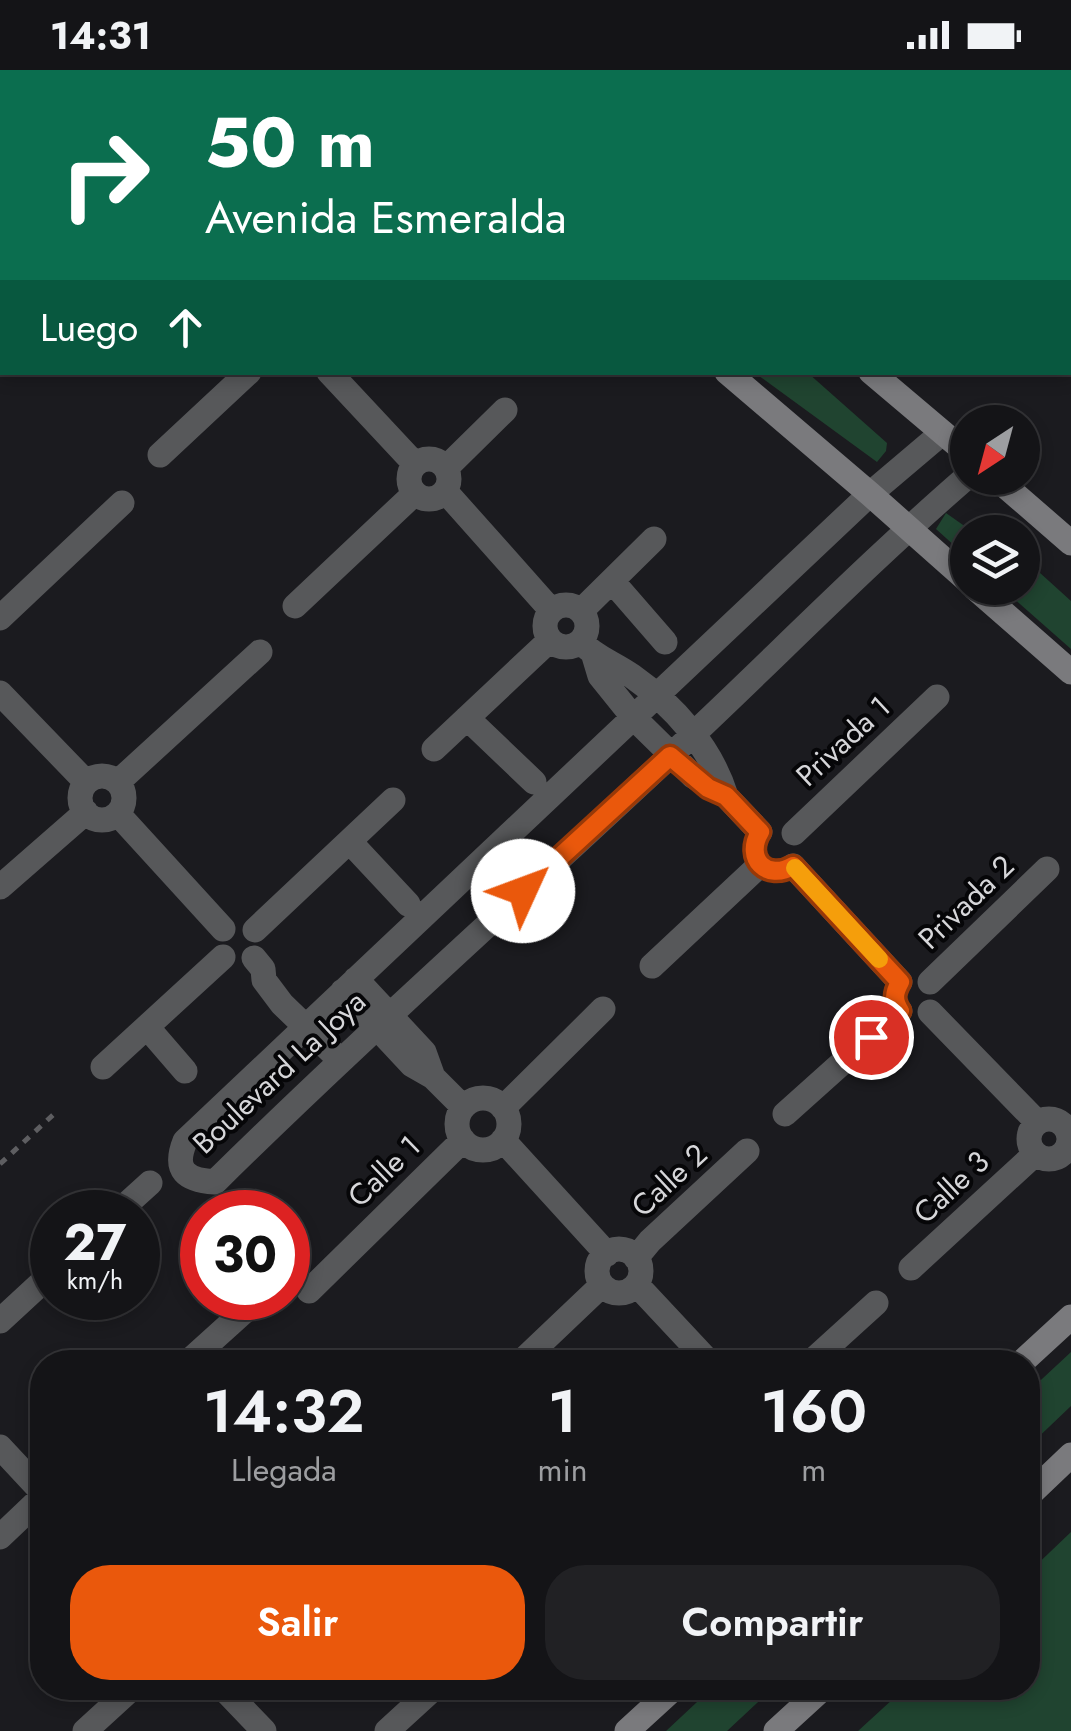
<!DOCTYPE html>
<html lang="es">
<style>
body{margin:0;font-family:Jost,sans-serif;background:#212124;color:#f1f3f6;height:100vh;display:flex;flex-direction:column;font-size:38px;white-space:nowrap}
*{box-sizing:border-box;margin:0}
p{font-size:32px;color:#9d9ea1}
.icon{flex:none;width:55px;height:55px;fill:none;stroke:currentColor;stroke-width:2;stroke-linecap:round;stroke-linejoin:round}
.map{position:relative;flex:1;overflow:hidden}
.drawer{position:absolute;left:30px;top:1280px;width:1010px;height:350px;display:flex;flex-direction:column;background:#141417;border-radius:40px;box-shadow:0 5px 15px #0003,0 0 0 2px #333336}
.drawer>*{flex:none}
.banner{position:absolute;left:0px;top:0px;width:1072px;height:305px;box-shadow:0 5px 15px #0003,0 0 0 2px #333336;background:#0b6e4f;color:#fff;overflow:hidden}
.needle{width:65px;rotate:216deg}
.controls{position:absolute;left:950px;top:335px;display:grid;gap:20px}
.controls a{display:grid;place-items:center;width:90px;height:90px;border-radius:50%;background:#141417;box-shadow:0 5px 15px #0003,0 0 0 2px #333336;font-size:50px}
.speed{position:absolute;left:30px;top:1120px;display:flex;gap:20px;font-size:50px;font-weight:700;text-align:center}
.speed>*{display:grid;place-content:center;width:130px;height:130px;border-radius:50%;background:#141417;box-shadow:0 5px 15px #0003,0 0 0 2px #333336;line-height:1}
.speed small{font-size:25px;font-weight:400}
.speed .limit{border:15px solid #d22;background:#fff;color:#111}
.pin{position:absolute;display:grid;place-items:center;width:85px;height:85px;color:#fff;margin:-42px;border:5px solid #fff;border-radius:50%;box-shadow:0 2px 10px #0007}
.me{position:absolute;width:110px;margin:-55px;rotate:47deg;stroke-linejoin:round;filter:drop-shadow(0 0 8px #0008)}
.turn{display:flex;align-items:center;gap:35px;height:210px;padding:0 40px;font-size:45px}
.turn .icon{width:130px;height:130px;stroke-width:2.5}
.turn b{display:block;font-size:70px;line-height:85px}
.then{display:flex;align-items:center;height:95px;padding:0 40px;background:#0003;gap:20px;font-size:38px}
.eta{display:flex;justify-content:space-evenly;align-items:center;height:170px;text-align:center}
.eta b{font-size:60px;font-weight:600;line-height:70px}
.action{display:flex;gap:20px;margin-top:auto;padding:20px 40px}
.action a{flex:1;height:115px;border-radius:40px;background:#ea580c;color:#fff;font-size:40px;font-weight:600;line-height:115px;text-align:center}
.action a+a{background:#212124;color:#f1f3f6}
.status{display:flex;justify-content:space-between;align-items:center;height:70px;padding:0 50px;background:#141417;direction:ltr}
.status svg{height:28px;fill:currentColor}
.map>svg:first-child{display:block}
</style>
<div class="status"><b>14:31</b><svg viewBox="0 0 49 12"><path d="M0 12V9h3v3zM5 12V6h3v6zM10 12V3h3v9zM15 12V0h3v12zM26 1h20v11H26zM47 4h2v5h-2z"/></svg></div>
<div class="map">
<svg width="1071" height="1661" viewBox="0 0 1071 1661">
<rect width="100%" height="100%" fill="#1b1b1f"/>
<path fill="#204430" d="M755 303H808L887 373 886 381 877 392Z
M946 443 973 462H968L967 487 936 459Z
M1023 495 1039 502 1071 531V579L1002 518H1022Z
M1071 1282V1336L1028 1377V1322Z
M1071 1462V1661H858L905 1618H1028V1503Z
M712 1618H773L727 1661H666Z"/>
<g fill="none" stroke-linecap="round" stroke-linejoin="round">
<path stroke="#5e5e61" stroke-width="5" stroke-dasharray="8 8" stroke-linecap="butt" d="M0 1094 54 1044"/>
<path stroke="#57585a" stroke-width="25" d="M614 2 616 0
M663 2 666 0
M960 2 964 0
M1070 196 1071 197
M329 302 414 393
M942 363 870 424 185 1071C173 1101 186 1110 215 1112 363 966 518 829 669 687 769 594 864 496 968 406
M160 385 249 302
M409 409a20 20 0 1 1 40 0a20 20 0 1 1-40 0Z
M447 397 505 340
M446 422 551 540
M612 511 665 572
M545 556a21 21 0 1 1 42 0a21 21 0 1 1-42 0Z
M295 536 415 423
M581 541 654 469
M0 548 122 433
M581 572C596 588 614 593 632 606 673 635 711 677 726 726
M594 586 600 606 633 647 693 706 726 726 760 762
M0 623 86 712
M467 648 534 712
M434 679 550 570
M80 728a22 22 0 1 1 44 0a22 22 0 1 1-44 0Z
M118 712 260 582
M118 744 223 859
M794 763 937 627
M350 772 408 834
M793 796 900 912
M0 817 86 742
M255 860 393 730
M254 888 263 899 264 910 282 934 339 989
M652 896 760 795
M356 909 424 982 433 1007
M930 912 1047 799
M343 921 412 995 433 1007 463 1037
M930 942 1037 1052
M147 957 185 1001
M103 997 223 887
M457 1054a26 26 0 1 1 52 0a26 26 0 1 1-52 0Z
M503 1038 603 939
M785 1044 900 941
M1029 1069a20 20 0 1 1 40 0a20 20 0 1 1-40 0Z
M503 1070 607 1184
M118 1142 150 1113
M597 1201a22 22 0 1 1 44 0a22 22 0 1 1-44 0Z
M636 1188 650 1171 747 1081
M911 1198 1035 1084
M637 1215 709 1292
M309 1221 463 1070
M0 1251 52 1203
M188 1292 250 1236
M521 1292 602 1215
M811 1292 876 1233
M0 1377 42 1422
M0 1467 42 1427
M223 1618 264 1661
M85 1661 132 1618
M387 1661 434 1618"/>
<path stroke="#7a7a7d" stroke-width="25" d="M371 0 374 2
M515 0 518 2
M727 302 870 424 968 511
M871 302 968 384
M996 408 1071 473
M975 518 1071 602
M1022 1292 1071 1247
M1028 1426 1071 1385
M627 1661 674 1618
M776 1661 823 1618"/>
</g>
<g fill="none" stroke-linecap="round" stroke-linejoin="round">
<defs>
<path id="route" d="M523 821 670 686 708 718 726 726 760 762C744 789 767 811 793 796L900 912C894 923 893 930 900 941L871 967"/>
</defs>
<use href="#route" stroke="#983908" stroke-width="25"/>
<use href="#route" stroke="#ea580c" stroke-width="18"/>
<path stroke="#f59e0b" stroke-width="18" d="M795 798 879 889"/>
</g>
<g text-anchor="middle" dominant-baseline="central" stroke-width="8" stroke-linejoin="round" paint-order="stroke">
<g font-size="30" fill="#d6d6d9" stroke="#060608">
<text transform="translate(843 671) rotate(-43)">Privada 1</text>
<text transform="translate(966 832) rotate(-44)">Privada 2</text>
<text transform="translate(279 1002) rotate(-43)">Boulevard La Joya</text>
<text transform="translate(384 1101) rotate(-44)">Calle 1</text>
<text transform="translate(669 1110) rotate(-43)">Calle 2</text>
<text transform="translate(951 1117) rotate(-43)">Calle 3</text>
</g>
</g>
</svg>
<div class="controls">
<a><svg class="needle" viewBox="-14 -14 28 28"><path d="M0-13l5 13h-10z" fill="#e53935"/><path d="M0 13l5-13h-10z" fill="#9d9ea1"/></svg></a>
<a><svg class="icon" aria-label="layers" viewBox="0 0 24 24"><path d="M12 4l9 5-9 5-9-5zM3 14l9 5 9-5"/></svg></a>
</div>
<div class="speed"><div>27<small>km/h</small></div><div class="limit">30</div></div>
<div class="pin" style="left:871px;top:967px;background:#d93025"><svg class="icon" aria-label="arrive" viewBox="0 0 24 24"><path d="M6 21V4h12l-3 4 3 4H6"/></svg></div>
<svg class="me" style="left:523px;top:821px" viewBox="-20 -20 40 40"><circle r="19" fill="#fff"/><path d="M0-13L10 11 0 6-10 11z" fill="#ea580c"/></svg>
<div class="banner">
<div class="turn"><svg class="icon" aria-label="right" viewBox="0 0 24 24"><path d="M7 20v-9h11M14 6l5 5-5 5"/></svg><div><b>50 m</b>Avenida Esmeralda</div></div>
<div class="then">Luego<svg class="icon" aria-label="ahead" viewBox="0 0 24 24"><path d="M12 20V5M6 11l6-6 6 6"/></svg></div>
</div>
<section class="drawer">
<div class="eta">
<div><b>14:32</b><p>Llegada</p></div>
<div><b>1</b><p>min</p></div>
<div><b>160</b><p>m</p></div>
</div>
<div class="action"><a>Salir</a><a>Compartir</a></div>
</section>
</div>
